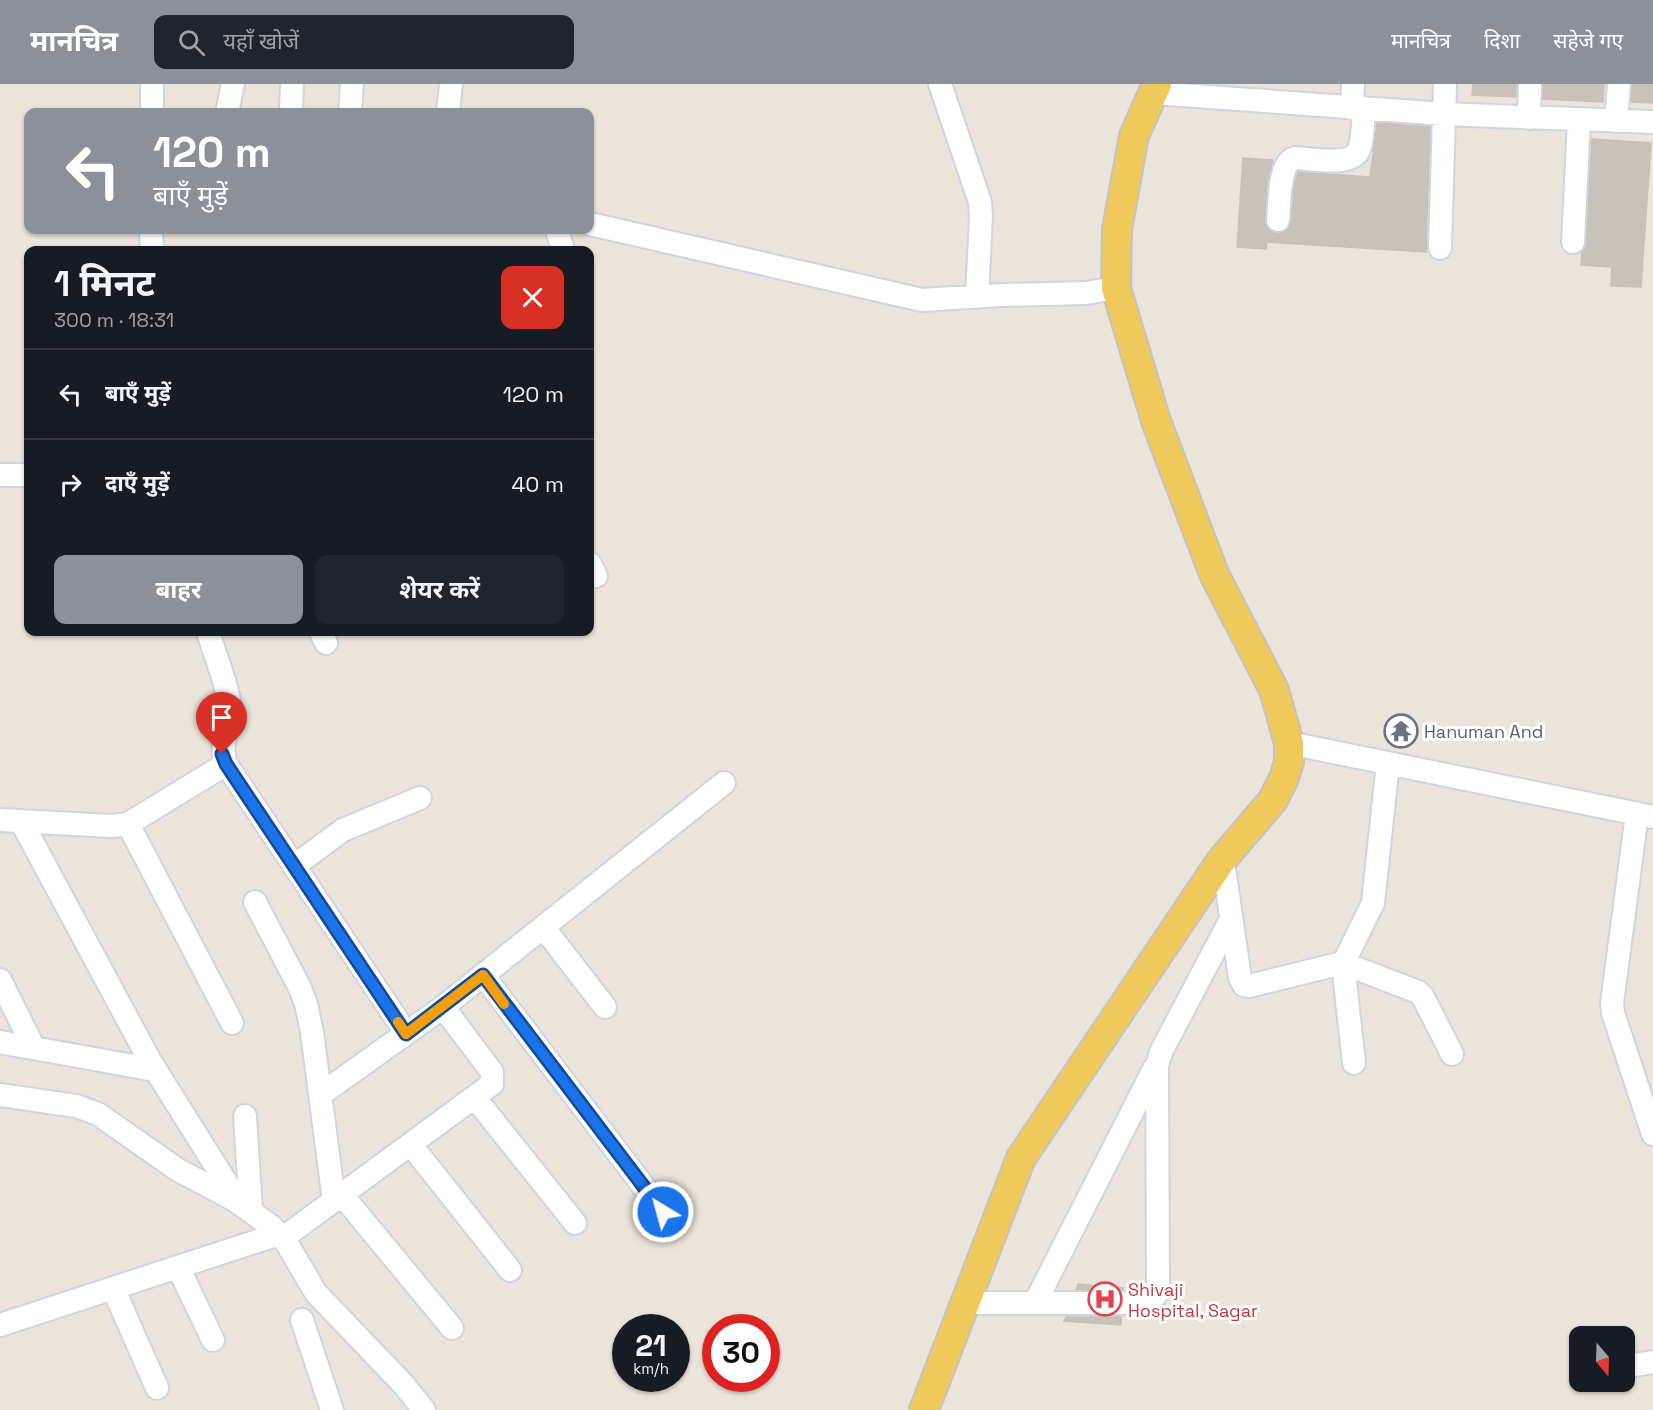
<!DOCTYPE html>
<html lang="hi">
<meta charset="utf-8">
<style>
body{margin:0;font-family:"Space Grotesk","Noto Sans Devanagari",sans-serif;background:#20242c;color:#f1f3f6;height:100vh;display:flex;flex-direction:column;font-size:22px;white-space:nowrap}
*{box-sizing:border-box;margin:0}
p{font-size:20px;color:#9ea1a6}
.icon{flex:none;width:33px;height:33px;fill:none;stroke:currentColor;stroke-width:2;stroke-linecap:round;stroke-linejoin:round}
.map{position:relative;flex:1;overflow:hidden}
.sheet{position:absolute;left:24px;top:162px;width:570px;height:390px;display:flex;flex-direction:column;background:#171b24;border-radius:12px;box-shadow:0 2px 4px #0004}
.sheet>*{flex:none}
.banner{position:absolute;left:24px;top:24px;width:570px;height:126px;border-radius:12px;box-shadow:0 2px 4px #0004;background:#8c9099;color:#fff;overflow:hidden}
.needle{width:39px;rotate:161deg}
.buttons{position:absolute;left:1569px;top:1242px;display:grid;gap:12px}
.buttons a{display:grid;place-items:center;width:66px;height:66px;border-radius:12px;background:#171b24;box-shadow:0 2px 4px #0004;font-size:30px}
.speed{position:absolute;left:612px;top:1230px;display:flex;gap:12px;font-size:30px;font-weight:700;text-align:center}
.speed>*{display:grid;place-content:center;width:78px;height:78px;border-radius:50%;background:#171b24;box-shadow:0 2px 4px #0004;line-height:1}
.speed small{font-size:15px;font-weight:400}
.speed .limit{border:9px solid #d22;background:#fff;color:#111}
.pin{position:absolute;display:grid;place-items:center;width:51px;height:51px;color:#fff;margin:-62px -26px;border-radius:50% 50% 50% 0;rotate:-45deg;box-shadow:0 0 6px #0007}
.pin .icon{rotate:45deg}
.me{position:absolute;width:66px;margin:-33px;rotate:323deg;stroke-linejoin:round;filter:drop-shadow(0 0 4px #0008)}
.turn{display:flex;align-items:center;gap:21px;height:126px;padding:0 30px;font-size:27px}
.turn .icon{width:78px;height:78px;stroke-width:2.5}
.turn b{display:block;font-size:42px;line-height:51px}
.round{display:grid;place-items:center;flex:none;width:63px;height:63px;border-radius:12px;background:#20242c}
.head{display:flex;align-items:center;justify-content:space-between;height:102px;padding:0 30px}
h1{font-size:36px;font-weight:700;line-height:45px}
.primary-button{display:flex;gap:12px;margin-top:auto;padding:12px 30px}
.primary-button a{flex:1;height:69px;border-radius:12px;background:#8c9099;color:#fff;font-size:24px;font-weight:700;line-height:69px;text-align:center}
.primary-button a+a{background:#20242c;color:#f1f3f6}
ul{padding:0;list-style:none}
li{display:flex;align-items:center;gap:18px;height:90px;padding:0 30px;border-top:2px solid #363941}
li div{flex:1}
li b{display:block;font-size:22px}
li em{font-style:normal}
header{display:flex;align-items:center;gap:36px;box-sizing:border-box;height:84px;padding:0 30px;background:#8c9099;color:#fff}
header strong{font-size:28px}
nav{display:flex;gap:33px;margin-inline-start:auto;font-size:21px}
.search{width:420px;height:54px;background:#20242c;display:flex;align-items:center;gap:15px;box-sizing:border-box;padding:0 21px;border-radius:12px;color:#9ea1a6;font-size:22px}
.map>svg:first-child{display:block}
</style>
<header>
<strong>मानचित्र</strong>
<div class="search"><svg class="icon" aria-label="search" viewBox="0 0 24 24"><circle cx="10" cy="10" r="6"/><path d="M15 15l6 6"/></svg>यहाँ खोजें</div>
<nav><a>मानचित्र</a><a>दिशा</a><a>सहेजे गए</a></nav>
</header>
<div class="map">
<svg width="1653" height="1326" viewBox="0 0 1653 1326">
<rect width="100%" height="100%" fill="#ebe4db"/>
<path fill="#c7c2ba" stroke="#c7c0b5" stroke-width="1.5" d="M1473 0H1516V13L1472 11Z
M1543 0H1604L1603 18 1543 15Z
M1632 0H1653V19L1631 18Z
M1377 39 1430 43 1426 168 1267 158 1266 165 1237 163 1243 74 1273 76 1267 99 1265 135 1266 142 1271 147 1277 149 1283 148 1289 144 1291 138 1294 103 1298 88 1370 93Z
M1592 55 1651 59 1641 203 1611 202 1612 183 1581 181 1582 168 1586 159Z
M1078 1200 1123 1204V1206H1076Z
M1066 1233H1121V1241L1064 1237Z"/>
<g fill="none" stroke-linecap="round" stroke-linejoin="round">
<defs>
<path id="minor" d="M940 0 980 118 981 132 977 213
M1153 9 1444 30 1653 38
M1352 24 1353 0
M152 28V0
M227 28 233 0
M291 28 292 0
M350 28 352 0
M448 28 451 0
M1529 34 1530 0
M1616 37 1619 0
M1278 136C1280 120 1278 79 1295 74 1313 75 1355 84 1360 63 1363 51 1363 37 1364 24
M590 140 922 216 1001 211 1086 209 1116 204
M151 146 152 166
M557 146 563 166
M1573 158 1579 37
M1440 164 1445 0
M0 391H28
M590 480 596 492
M208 548C214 568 229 605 230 625 231 646 218 658 226 680L406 949
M321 548 326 559
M1289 659 1653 733
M1637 730 1612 919 1613 929 1653 1050
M0 736 111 742 128 740 226 680
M21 737 150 977 239 1119
M128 740 232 939
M1223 777 1240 894 1244 901 1249 902 1338 880 1348 881 1418 908 1423 913 1452 970
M294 782 343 746 420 714
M255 818 300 904 306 920 312 948 334 1117
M543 843 605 923
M483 891 663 1128
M0 896 34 964
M0 958 155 986
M1354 979 1343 880 1373 819 1388 679
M0 1011 76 1022 98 1030 178 1086 233 1115 271 1142 286 1158 316 1209 404 1301 424 1326
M320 1011 443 923 724 699
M475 1014 575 1139
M245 1032 251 1127
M411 1061 510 1186
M342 1111 452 1244
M283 1154 492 1000V988L443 923
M178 1183 213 1256
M113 1204 157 1304
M965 1219H1139L1155 1212 1158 1204 1157 982 1161 968 1231 835
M1035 1219 1154 985
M302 1236 332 1326
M0 1241 279 1150
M1628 1282 1653 1278"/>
<path id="major" d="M924 1326 1021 1074 1221 777 1273 716 1284 694 1289 678V659L1274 606 1214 490 1156 337 1116 204 1117 145 1134 52 1157 0"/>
</defs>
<use href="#minor" stroke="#d0d4e2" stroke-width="26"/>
<use href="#major" stroke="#c3c3c3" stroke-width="32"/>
<use href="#minor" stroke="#fff" stroke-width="22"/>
<use href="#major" stroke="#efc95c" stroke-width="28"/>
</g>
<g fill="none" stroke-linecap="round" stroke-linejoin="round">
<defs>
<path id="route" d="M222 670 226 680 406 950 483 891 663 1128"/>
</defs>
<use href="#route" stroke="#114b97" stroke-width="15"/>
<use href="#route" stroke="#1a73e8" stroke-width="10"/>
<path stroke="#f59e0b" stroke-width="10" d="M398 938 406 950 483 891 504 920"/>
</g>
<defs>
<symbol id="temple-ring" viewBox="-11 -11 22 22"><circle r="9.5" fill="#fff" stroke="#6b7280" stroke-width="1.5"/><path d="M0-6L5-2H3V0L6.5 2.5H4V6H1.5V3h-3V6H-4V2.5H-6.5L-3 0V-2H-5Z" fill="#6b7280"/></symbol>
<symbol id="hospital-ring" viewBox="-11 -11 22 22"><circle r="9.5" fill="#fff" stroke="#e0444e" stroke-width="1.5"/><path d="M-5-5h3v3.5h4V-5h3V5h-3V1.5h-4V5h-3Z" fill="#e0444e"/></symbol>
</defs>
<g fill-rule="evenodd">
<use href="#temple-ring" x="1382" y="628" width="38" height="38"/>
<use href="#hospital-ring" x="1086" y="1196" width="38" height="38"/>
</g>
<g text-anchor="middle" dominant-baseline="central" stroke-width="6" stroke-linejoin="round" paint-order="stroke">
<g font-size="18" fill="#5b616d" stroke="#fff" text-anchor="start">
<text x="1424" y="647">Hanuman And</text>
</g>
<g font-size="18" fill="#be3a42" stroke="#fff" text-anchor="start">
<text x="1128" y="1205">Shivaji<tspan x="1128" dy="21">Hospital, Sagar</tspan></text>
</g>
</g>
</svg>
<div class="buttons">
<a><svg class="needle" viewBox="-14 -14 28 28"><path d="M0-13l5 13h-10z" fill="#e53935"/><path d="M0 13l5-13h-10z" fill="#9ea1a6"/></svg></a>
</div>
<div class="speed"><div>21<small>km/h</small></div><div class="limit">30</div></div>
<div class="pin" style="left:222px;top:670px;background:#d93025"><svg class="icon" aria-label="arrive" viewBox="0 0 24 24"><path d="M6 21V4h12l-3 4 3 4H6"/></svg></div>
<svg class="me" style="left:663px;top:1128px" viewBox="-20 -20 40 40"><circle r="17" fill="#1a73e8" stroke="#fff" stroke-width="3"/><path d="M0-11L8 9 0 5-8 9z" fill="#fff"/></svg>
<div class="banner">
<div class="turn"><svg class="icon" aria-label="left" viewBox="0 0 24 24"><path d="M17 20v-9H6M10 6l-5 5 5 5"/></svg><div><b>120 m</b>बाएँ मुड़ें</div></div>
</div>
<section class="sheet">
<div class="head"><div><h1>1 मिनट</h1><p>300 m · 18:31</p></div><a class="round" style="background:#d93025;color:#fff"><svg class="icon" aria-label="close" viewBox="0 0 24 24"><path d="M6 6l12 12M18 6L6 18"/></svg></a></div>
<ul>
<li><svg class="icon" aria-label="left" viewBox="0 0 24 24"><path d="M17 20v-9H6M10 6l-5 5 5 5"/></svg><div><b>बाएँ मुड़ें</b></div><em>120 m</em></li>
<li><svg class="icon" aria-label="right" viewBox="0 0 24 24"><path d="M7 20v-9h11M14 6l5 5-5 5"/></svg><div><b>दाएँ मुड़ें</b></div><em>40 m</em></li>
</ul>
<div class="primary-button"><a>बाहर</a><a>शेयर करें</a></div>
</section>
</div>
